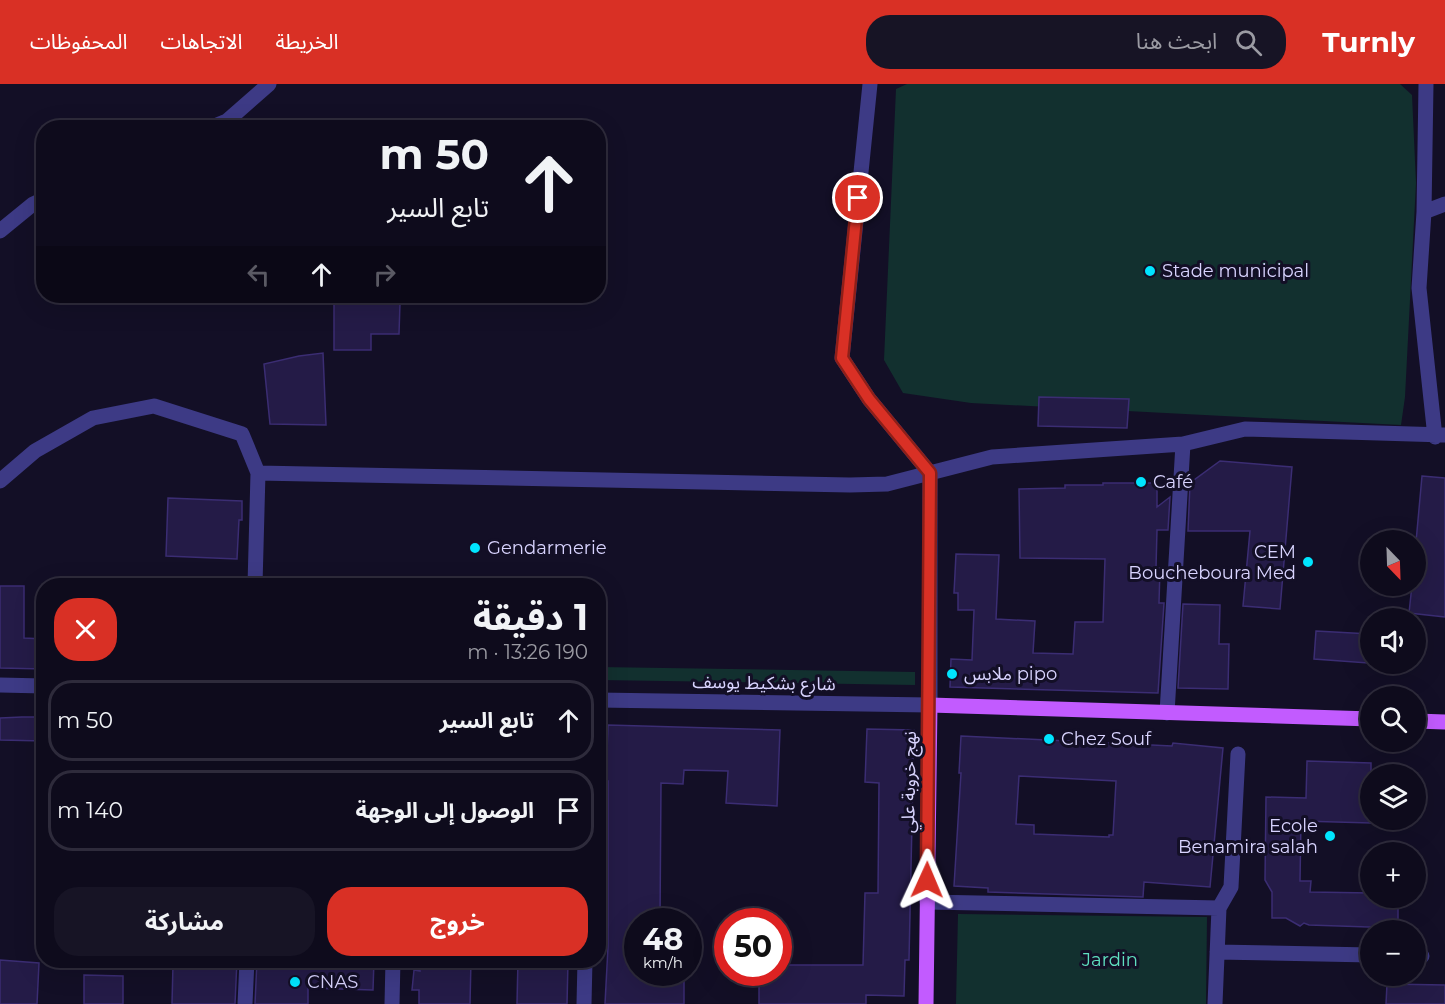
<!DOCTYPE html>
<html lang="ar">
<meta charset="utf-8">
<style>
body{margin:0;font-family:Montserrat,"Noto Sans Arabic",sans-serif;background:#171425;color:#f1f3f6;direction:rtl;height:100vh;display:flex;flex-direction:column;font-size:22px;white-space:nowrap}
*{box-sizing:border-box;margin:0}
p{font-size:20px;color:#9b9ba3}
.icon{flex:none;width:33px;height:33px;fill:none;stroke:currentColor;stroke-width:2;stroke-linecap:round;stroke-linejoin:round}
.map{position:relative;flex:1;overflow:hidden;direction:ltr}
.details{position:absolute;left:36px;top:494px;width:570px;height:390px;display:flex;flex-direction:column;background:#0e0b1c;border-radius:24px;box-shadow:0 6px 24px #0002,0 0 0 2px #2e2b3b;direction:rtl}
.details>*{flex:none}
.banner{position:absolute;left:36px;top:36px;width:570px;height:183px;border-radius:24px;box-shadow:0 6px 24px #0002,0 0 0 2px #2e2b3b;direction:rtl;background:#0e0b1c;color:#f1f3f6;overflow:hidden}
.needle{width:39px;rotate:157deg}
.tools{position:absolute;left:1360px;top:446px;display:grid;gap:12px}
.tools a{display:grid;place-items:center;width:66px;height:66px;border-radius:50%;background:#0e0b1c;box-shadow:0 6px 24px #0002,0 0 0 2px #2e2b3b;font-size:30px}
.speed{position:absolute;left:624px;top:824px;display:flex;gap:12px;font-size:30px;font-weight:700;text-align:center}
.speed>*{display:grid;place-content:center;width:78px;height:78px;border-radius:50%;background:#0e0b1c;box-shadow:0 6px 24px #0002,0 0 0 2px #2e2b3b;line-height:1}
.speed small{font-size:15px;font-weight:400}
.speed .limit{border:9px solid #d22;background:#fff;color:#111}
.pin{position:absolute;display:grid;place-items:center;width:51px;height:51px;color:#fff;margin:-26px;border:3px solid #fff;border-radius:50%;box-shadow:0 2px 6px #0007}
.me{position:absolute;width:66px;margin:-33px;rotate:1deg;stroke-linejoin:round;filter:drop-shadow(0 0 4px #0008)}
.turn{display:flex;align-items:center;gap:21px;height:126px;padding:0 18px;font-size:27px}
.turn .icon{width:78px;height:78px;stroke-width:2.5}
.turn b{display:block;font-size:42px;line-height:51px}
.lanes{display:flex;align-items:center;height:57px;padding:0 18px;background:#0003;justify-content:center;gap:30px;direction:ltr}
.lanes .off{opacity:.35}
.round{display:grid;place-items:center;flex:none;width:63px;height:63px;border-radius:24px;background:#171425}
.head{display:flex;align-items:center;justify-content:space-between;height:102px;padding:0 18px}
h1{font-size:36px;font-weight:700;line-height:45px}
.button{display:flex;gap:12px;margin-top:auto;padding:12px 18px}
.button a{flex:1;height:69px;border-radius:24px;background:#d93025;color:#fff;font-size:24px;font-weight:700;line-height:69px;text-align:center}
.button a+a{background:#171425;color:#f1f3f6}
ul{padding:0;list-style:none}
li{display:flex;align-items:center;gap:18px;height:81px;margin:0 12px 9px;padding:0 6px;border:3px solid #2e2b3b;border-radius:24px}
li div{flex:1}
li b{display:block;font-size:22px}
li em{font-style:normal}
header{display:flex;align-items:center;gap:36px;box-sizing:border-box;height:84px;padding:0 30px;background:#d93025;color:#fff}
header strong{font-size:28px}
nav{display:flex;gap:33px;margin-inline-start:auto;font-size:21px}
.search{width:420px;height:54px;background:#171425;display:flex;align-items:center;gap:15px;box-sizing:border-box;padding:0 21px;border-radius:24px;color:#9b9ba3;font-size:22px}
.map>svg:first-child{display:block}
</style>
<header>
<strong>Turnly</strong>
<div class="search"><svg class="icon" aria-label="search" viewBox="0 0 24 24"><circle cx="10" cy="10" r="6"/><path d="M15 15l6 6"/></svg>ابحث هنا</div>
<nav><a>الخريطة</a><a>الاتجاهات</a><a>المحفوظات</a></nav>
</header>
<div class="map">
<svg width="1445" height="920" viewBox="0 0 1445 920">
<rect width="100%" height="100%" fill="#130f26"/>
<path fill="#12302f" d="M907 0H1400L1412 11 1416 99 1405 313 1401 341 971 319 903 309 884 276 896 5Z
M599 583 915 588V601L599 596Z
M958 830 1207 833 1206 920H956Z"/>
<path fill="#241b47" stroke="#3b2d73" stroke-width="1.5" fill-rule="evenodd" d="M334 219H400L399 250H371V266H334Z
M323 269 326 341 270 340 264 280 299 272Z
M1039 313 1129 315 1127 344 1038 342Z
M1220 377 1292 383 1280 525 1243 522 1250 447H1188L1190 399Z
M1422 392 1445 394V533L1409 529 1412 501H1416V458Z
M1103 399H1157V423L1170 413 1168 446H1157L1156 484H1160L1159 519H1164L1158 609 950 603 951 575 972 576 974 526H958V509H954L956 470 999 471 996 535 1035 537 1033 569 1073 570 1075 538H1103L1105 475 1020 474 1019 405 1065 404V401H1103Z
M168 414 242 417V436H239L237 475 166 472Z
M0 502H24V554L44 555V585L0 584Z
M1183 520 1220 521 1219 560H1229L1228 605 1178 604Z
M1316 547 1370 550 1368 579 1314 575Z
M22 633H44V657L0 656V634Z
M608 641 780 646 777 722 726 719 728 687 684 686 683 700 661 699 660 837H638V888H684V920H605L608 863V697H606Z
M867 645 914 646 909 876H905L904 912 866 911V920H759V888H778V881H863L865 809H878L879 699 865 698Z
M961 652 1172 662 1173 659 1223 664 1210 803 1144 798 1143 813 988 808V804L954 802 961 689H959ZM1019 692 1116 697 1113 751H1109V753L1034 750V741L1016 740Z
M1307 677 1371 679V739L1301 737 1300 797H1311L1310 808 1371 809V813H1398V844L1309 841 1304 839 1300 842 1286 834H1272V808L1265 796 1266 713 1306 714Z
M0 876 39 879 37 920H0Z
M195 876H237L235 920H172L173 880H195Z
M257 876H374L373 906 308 904V920H255Z
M420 876H471L470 920H419V906H412L414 886 420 887Z
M518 876 568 878 567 920H517Z
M84 891 123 892V920H84Z
M1387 900 1445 901V920H1386Z"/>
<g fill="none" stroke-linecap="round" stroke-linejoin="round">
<path stroke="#3d3a85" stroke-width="15" d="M1426 0 1424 128 1419 204 1435 353
M210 44 227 37 269 0
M1424 128 1445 120
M0 147 33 120 44 115
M258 389 850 401 887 400 992 373 1183 360 1245 345 1445 351
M0 397 35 367 93 334 154 322 242 350 258 389 255 501
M0 601 44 602
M598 616 930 621V389L869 315 842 274 870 0
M1167 629 1183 360
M927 818 1219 824
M1217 868 1371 871
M1416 872H1422
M245 920 247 876
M392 920 393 876
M584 920 585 876
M1215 920 1219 824 1231 803 1238 670"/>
<path stroke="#c25bff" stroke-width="15" d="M1416 637 1445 638
M926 920 930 621 1371 635"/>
</g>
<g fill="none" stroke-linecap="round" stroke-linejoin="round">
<defs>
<path id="route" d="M858 114 842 274 869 315 930 389 927 796"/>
</defs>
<use href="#route" stroke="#8d1f18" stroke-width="15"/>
<use href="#route" stroke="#d93025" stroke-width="10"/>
</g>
<g fill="#00e5ff" stroke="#130f26" stroke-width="2">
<circle cx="1150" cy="187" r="6"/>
<circle cx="1141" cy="398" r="6"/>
<circle cx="475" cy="464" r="6"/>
<circle cx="1308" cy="478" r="6"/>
<circle cx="952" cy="590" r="6"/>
<circle cx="1049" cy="655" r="6"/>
<circle cx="1330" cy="752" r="6"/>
<circle cx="295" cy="898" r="6"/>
</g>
<g text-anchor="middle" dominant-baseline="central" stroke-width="6" stroke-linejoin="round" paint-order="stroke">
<g font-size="18" fill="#d9d4ff" stroke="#130f26" text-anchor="start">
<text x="1162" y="187">Stade municipal</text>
<text x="1153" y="398">Café</text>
<text x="487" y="464">Gendarmerie</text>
<text x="1296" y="468" text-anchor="end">CEM<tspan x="1296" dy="21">Boucheboura Med</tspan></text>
<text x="964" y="590">ملابس pipo</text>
<text x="1061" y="655">Chez Souf</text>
<text x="1318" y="742" text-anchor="end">Ecole<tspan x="1318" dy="21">Benamira salah</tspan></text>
<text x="307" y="898">CNAS</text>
</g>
<g font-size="18" fill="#d9d4ff" stroke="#130f26">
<text transform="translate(764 599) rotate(1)">شارع بشكيط يوسف</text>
<text transform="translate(909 698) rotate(-89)">نهج خروبة علي</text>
</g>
<g font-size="18" fill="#5fe0c0" stroke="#130f26">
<text x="1110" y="876">Jardin</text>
</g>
</g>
</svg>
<div class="tools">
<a><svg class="needle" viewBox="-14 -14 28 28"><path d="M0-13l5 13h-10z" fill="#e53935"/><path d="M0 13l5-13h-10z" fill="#9b9ba3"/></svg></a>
<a><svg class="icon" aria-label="sound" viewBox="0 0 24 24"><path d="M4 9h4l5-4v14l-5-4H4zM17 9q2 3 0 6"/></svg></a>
<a><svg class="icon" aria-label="search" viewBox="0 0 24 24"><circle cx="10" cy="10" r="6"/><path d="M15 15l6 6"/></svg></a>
<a><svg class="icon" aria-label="layers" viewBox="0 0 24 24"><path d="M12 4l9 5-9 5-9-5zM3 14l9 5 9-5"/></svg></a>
<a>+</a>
<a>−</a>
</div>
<div class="speed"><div>48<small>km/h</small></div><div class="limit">50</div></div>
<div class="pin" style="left:858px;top:114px;background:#d93025"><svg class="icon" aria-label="arrive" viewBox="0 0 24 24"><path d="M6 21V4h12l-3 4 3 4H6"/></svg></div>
<svg class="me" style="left:927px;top:796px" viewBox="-20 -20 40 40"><path d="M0-17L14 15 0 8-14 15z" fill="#d93025" stroke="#fff" stroke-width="4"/></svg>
<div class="banner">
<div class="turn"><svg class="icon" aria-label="ahead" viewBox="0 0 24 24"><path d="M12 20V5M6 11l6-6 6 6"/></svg><div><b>50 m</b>تابع السير</div></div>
<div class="lanes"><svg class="icon off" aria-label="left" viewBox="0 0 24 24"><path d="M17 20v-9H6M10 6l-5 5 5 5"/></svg><svg class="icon" aria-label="ahead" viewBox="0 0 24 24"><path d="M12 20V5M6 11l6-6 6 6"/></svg><svg class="icon off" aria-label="right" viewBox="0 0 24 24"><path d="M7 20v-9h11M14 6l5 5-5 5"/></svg></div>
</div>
<section class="details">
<div class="head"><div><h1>1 دقيقة</h1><p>190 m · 13:26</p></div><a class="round" style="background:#d93025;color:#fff"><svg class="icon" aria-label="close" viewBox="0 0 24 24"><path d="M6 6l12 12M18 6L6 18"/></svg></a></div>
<ul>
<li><svg class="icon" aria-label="ahead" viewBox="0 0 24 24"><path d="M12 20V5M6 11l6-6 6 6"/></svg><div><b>تابع السير</b></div><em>50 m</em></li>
<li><svg class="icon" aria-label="arrive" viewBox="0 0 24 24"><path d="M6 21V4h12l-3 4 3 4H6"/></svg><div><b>الوصول إلى الوجهة</b></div><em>140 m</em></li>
</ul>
<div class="button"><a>خروج</a><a>مشاركة</a></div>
</section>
</div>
